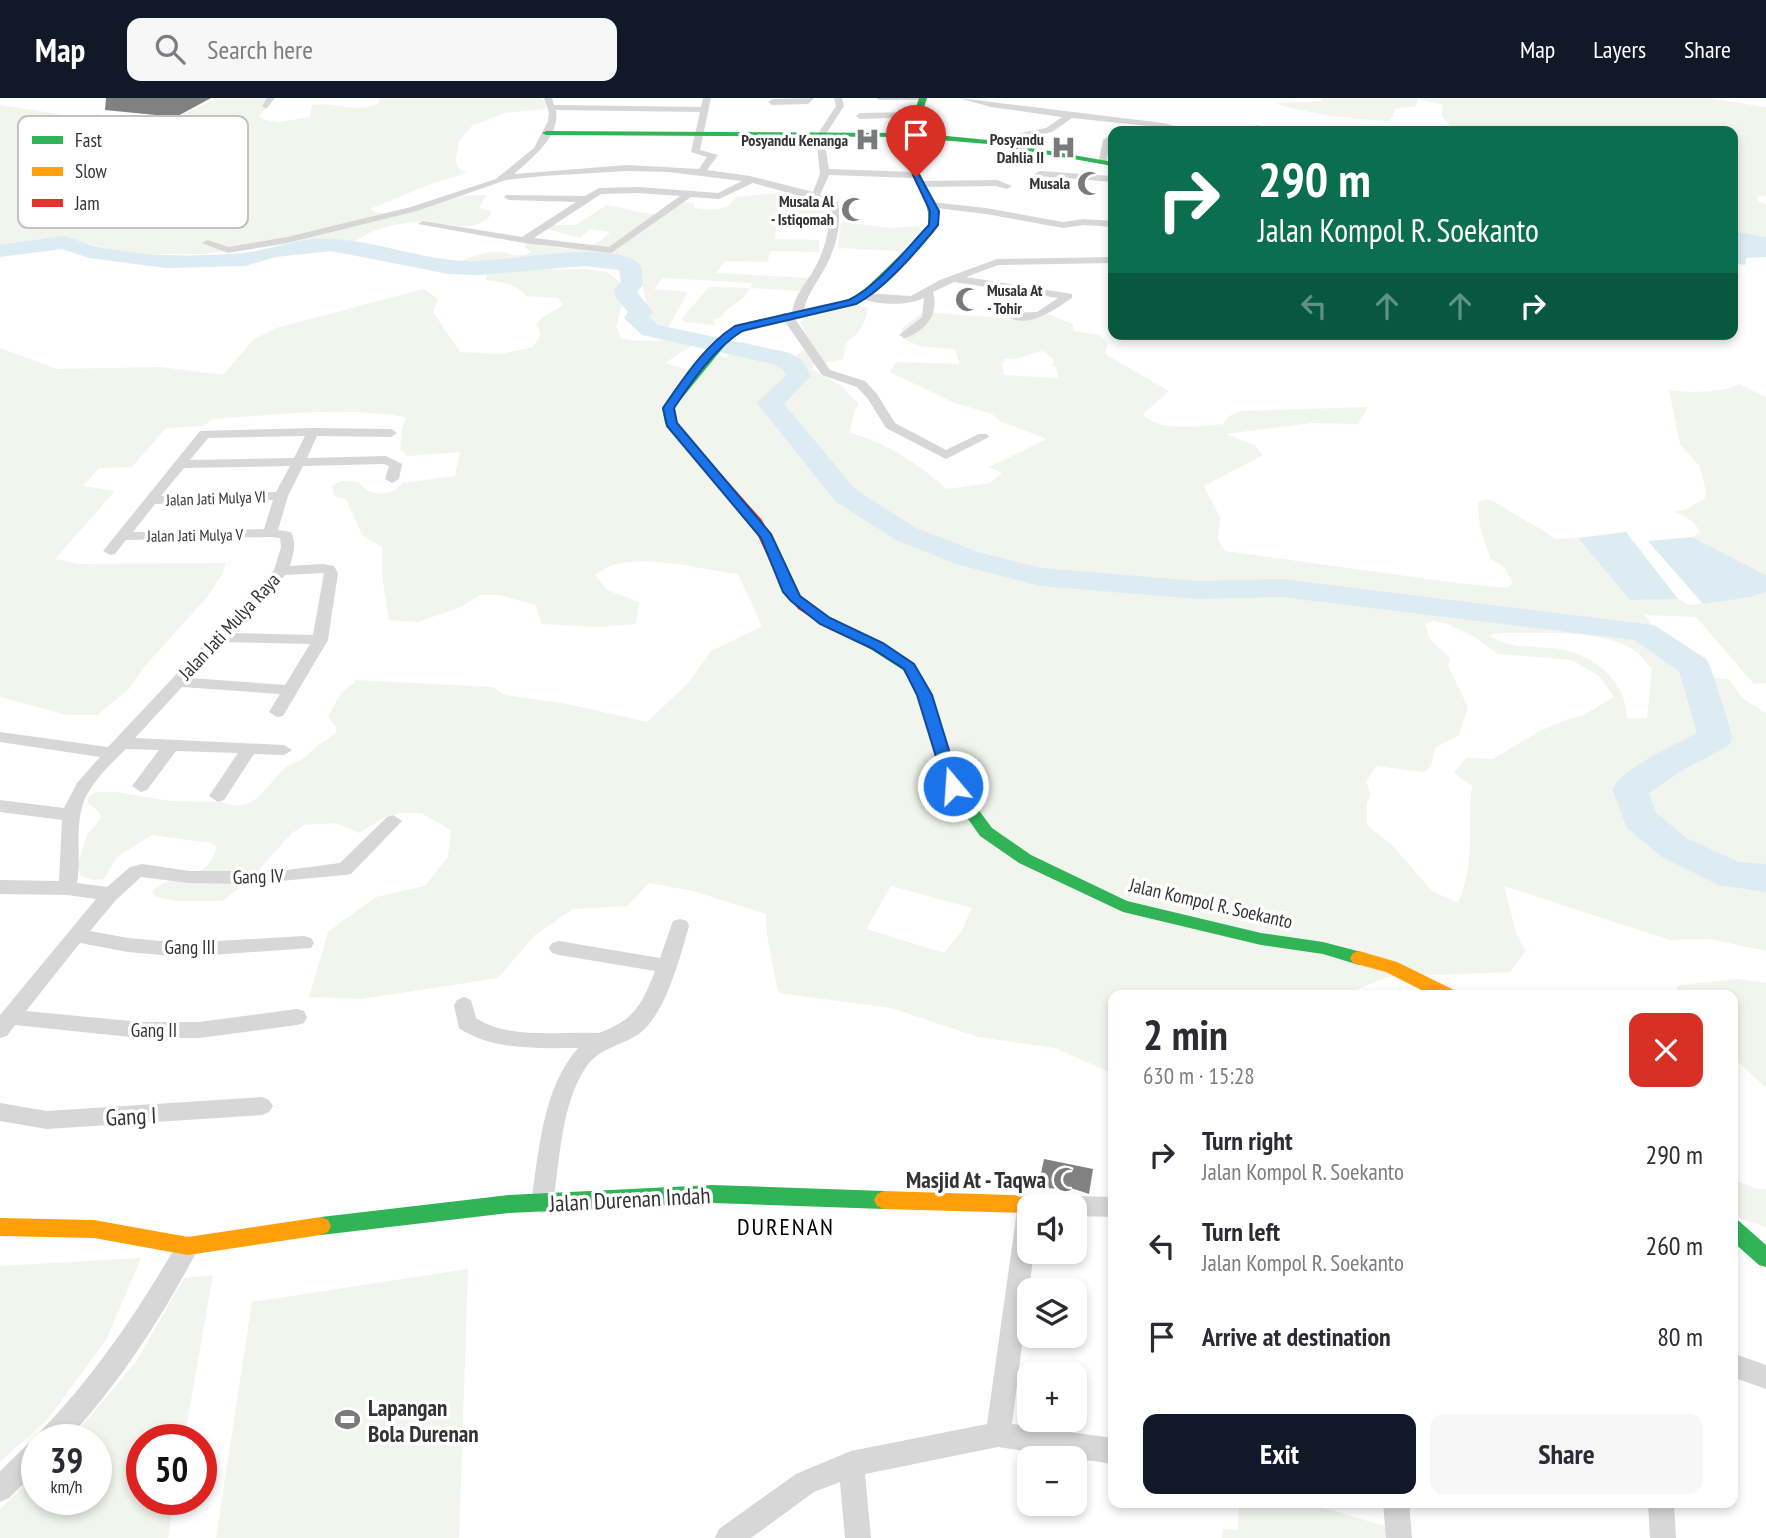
<!DOCTYPE html>
<meta charset="utf-8">
<style>
body{margin:0;font-family:"PT Sans Narrow",sans-serif;background:#f7f7f7;color:#2b2b33;height:100vh;display:flex;flex-direction:column;font-size:26px;white-space:nowrap}
*{box-sizing:border-box;margin:0}
p{font-size:23px;color:#7c7c81}
.icon{flex:none;width:38px;height:38px;fill:none;stroke:currentColor;stroke-width:2;stroke-linecap:round;stroke-linejoin:round}
.map{position:relative;flex:1;overflow:hidden}
.drawer{position:absolute;left:1108px;top:892px;width:630px;height:518px;display:flex;flex-direction:column;background:#fff;border-radius:14px;box-shadow:0 4px 10px #0003}
.drawer>*{flex:none}
.hud{position:absolute;left:1108px;top:28px;width:630px;height:214px;border-radius:14px;box-shadow:0 4px 10px #0003;background:#0b6e4f;color:#fff;overflow:hidden}
.fabs{position:absolute;left:1017px;top:1096px;display:grid;gap:14px}
.fabs a{display:grid;place-items:center;width:70px;height:70px;border-radius:14px;background:#fff;box-shadow:0 4px 10px #0003;font-size:35px}
.speed{position:absolute;left:21px;top:1326px;display:flex;gap:14px;font-size:35px;font-weight:700;text-align:center}
.speed>*{display:grid;place-content:center;width:91px;height:91px;border-radius:50%;background:#fff;box-shadow:0 4px 10px #0003;line-height:1}
.speed small{font-size:18px;font-weight:400}
.speed .limit{border:10px solid #d22;background:#fff;color:#111}
.pin{position:absolute;display:grid;place-items:center;width:60px;height:60px;color:#fff;margin:-72px -30px;border-radius:50% 50% 50% 0;rotate:-45deg;box-shadow:0 0 7px #0007}
.pin .icon{rotate:45deg}
.me{position:absolute;width:77px;margin:-38px;rotate:342deg;stroke-linejoin:round;filter:drop-shadow(0 0 5px #0008)}
.turn{display:flex;align-items:center;gap:24px;height:147px;padding:0 35px;font-size:32px}
.turn .icon{width:91px;height:91px;stroke-width:2.5}
.turn b{display:block;font-size:49px;line-height:60px}
.lanes{display:flex;align-items:center;height:66px;padding:0 35px;background:#0003;justify-content:center;gap:35px;direction:ltr}
.lanes .off{opacity:.35}
.round{display:grid;place-items:center;flex:none;width:74px;height:74px;border-radius:14px;background:#f7f7f7}
.summary{display:flex;align-items:center;justify-content:space-between;height:119px;padding:0 35px}
h1{font-size:42px;font-weight:800;line-height:52px}
.action{display:flex;gap:14px;margin-top:auto;padding:14px 35px}
.action a{flex:1;height:80px;border-radius:14px;background:#111827;color:#fff;font-size:28px;font-weight:800;line-height:80px;text-align:center}
.action a+a{background:#f7f7f7;color:#2b2b33}
ul{padding:0;list-style:none}
li{display:flex;align-items:center;gap:21px;height:91px;padding:0 35px}
li div{flex:1}
li b{display:block;font-size:26px}
li em{font-style:normal}
header{display:flex;align-items:center;gap:42px;box-sizing:border-box;height:98px;padding:0 35px;background:#111827;color:#fff}
header strong{font-size:33px}
nav{display:flex;gap:38px;margin-inline-start:auto;font-size:24px}
.search{width:490px;height:63px;background:#f7f7f7;display:flex;align-items:center;gap:18px;box-sizing:border-box;padding:0 24px;border-radius:14px;color:#7c7c81;font-size:26px}
.map>svg:first-child{display:block}
</style>
<header>
<strong>Map</strong>
<div class="search"><svg class="icon" aria-label="search" viewBox="0 0 24 24"><circle cx="10" cy="10" r="6"/><path d="M15 15l6 6"/></svg>Search here</div>
<nav><a>Map</a><a>Layers</a><a>Share</a></nav>
</header>
<div class="map">
<svg width="1766" height="1440" viewBox="0 0 1766 1440">
<rect width="100%" height="100%" fill="#fff"/>
<path fill="#f1f5ed" fill-rule="evenodd" d="M219 0H269L264 4 265 11 259 18 265 22 279 24 310 19 312 7C335 3 357 17 378 5L379 0H540L545 4 546 11 504 15 472 28 459 43 456 62 458 70 467 75 436 84 370 111C395 126 428 106 453 100 464 97 476 97 487 97L479 109 491 114 490 118C471 136 451 125 428 124 403 123 369 130 351 147L316 143 204 156H125L90 146 48 142 0 148V7L78 19 98 16 108 20 107 30 102 35C128 40 152 66 180 55L181 51 138 37 172 32 168 26 191 12Z
M1321 0H1706L1766 9V98L1757 99 1758 103 1766 106V139L1738 134 1733 129 1732 33H1454L1441 17 1443 7 1418 1 1416 8 1394 11V16L1389 23C1350 21 1311 17 1274 5L1321 3Z
M778 95 825 109 820 125 821 130H776L775 141 819 142V154L771 153 767 164 725 163 716 175 810 180 801 193 750 190 743 200 724 214 723 218 713 222 715 227 684 224 682 220 709 189 750 190 753 185 663 180 654 191 688 194 668 230 650 224 642 183 631 164C574 147 515 169 457 165 469 159 484 154 498 154 514 155 515 161 532 154L524 149 526 144C556 149 587 160 610 134L590 131 580 140 547 131 553 127H576L606 107C627 110 644 117 666 117 674 107 681 102 694 105V110C709 112 728 115 735 99Z
M841 124 890 130 918 128 922 133 902 153 838 150Z
M585 171 607 174 621 185 623 204 616 228 621 240C648 248 667 237 696 245L665 265 690 272 713 257 726 259 742 244 795 258 812 248 800 224C820 214 847 203 868 210 865 226 860 236 846 244L843 261 814 267 812 271 843 289 858 306 853 318 850 335C890 346 916 365 947 391L990 385 1002 375 989 369 1047 341 1000 323 992 316 952 304 890 274 896 264 959 266 955 251 919 248 902 240V230L924 214 1027 222 1048 216 1073 226 1074 233 1099 237 1108 245 1105 256 1169 293 1143 316C1157 335 1202 328 1223 326L1229 318 1241 313 1368 309 1358 326 1312 325 1226 336 1254 347 1263 357 1204 388 1220 419 1218 441 1225 453 1457 485 1507 490 1513 485 1505 470 1490 460 1480 429 1478 405 1487 401C1498 404 1501 409 1511 414 1526 424 1541 429 1555 441L1578 440 1630 502 1678 501 1689 507 1751 499 1766 494V585L1754 586 1696 519 1645 517 1651 526 1644 528 1698 565 1711 580 1729 581 1743 601 1766 615V853L1710 841 1670 842 1504 788 1516 835 1526 853 1510 874 1388 879 1353 893 1352 898H1113V973H1107L1055 950 978 939 891 910 778 895 767 837 766 816 693 793 649 785 627 808 573 811 535 837 498 880 361 901 309 899 328 834 376 799 425 788 448 759 451 732 421 715H401L385 719 359 735 336 725 304 727 292 735 248 784 222 803H177L156 799 152 793C175 772 205 789 217 749L211 745 152 737 117 759 104 781 93 782 81 778 77 769 87 737 101 720 99 714 88 705V699L96 694H116L170 703 224 704C255 719 267 684 286 669 292 665 300 663 305 659 317 648 322 644 336 635V629L328 619C336 605 339 593 355 585L354 582 492 589 505 597 567 606 647 624 688 585 711 553 762 528 738 476C700 472 626 449 595 477L607 492 639 504 636 526 598 529 542 526 535 507 500 497H480L461 509 418 524 389 522 383 484 382 449 362 437 346 401 334 398 332 388 341 383 358 384C370 399 390 400 403 385L455 378 460 354 408 358 400 351 402 330 406 319C342 308 277 317 213 321L203 328 166 330 132 369 99 370 83 388 115 393 55 461 79 466 226 465 222 476 208 498 145 568 129 591 97 617H67L0 599V250L57 271 161 269 223 277 253 242 276 230 424 191 438 201 433 214 460 254 501 256 533 249 541 236 536 227 542 220 563 207 558 200 526 198C516 185 501 184 486 182V177L450 176 465 173ZM1043 253 1054 262 1052 268 1056 269 1058 280 1004 277 1002 266 1005 261C1019 263 1029 255 1043 253ZM1432 523 1445 525 1475 539 1498 556 1572 562 1599 578 1614 599 1582 618 1568 621 1540 633 1493 661 1466 660 1454 675 1472 688C1467 730 1476 765 1458 805L1432 793 1392 747 1367 727V705L1371 696 1366 684 1376 668 1424 674 1431 668 1435 650 1459 637 1468 609 1448 568 1450 560 1430 541 1425 526ZM1503 535C1545 536 1595 530 1633 551 1640 556 1646 565 1652 571L1647 620H1627C1626 580 1590 553 1551 550 1528 548 1510 551 1489 537ZM891 788 972 810 961 834 944 855 866 831Z
M1739 286 1766 299V477L1692 439 1700 435C1695 422 1686 419 1674 414L1685 412 1705 400 1706 394 1700 369 1680 346 1669 292C1684 295 1726 295 1739 286Z
M1737 881 1766 885V990L1733 959 1732 898H1673L1679 887Z
M1732 1081 1757 1091H1766V1129L1733 1118Z
M141 1160 106 1242 47 1322 0 1364V1168Z
M468 1171 459 1440H216L252 1204Z
M213 1177 184 1342H142V1402H174L168 1440H0V1411L37 1375V1402H96V1342H70L136 1264 184 1180Z
M1239 1405H1306L1392 1430 1393 1440H1222L1223 1431 1238 1432Z"/>
<path fill="#ddebf3" d="M1733 129 1738 134 1766 139V159L1746 160 1745 167 1733 165Z
M1626 434 1678 501 1630 502 1578 440Z
M1692 439 1766 477V494L1751 499 1703 506 1648 443Z"/>
<g fill="none" stroke-linecap="round" stroke-linejoin="round">
<path fill="#ddebf3" fill-rule="evenodd" d="M64 138C74 140 84 146 94 148 141 159 195 159 242 155 272 152 301 139 331 141 381 143 428 165 478 163 519 162 601 143 636 163 643 167 642 179 643 187L637 194 653 214 649 219 658 227 790 255 802 262 811 278 784 306 856 392 916 430 978 454 1041 470 1197 483 1281 481 1654 527 1706 561 1710 568 1733 640 1728 648 1681 673 1649 695 1656 715 1688 741 1739 764 1766 766V794L1719 787 1662 759 1627 730 1612 691C1627 667 1673 648 1697 635L1679 573 1634 542 1281 499 1197 501 1040 488 956 466 896 442 836 404 757 305 786 277 783 272 773 266 642 237 624 220 628 214 616 200 614 191 621 184 619 172 585 168 478 177 449 176 331 153 276 159 245 168 166 170 89 160 62 151 0 159V147Z"/>
</g>
<path fill="#818181" d="M106 0H211L176 19 105 12Z
M1044 1061 1093 1071 1089 1096 1074 1091 1038 1090Z"/>
<g fill="none" stroke-linecap="round" stroke-linejoin="round">
<path fill="#d7d7d7" fill-rule="evenodd" d="M267 0H275L266 11 262 8Z
M544 0H552L554 7 701 9 703 0H711L700 52 718 57 707 72 750 78 813 94 820 76 816 39 836 8 834 0H842L844 8 824 39 829 71 915 74 920 77 915 80 829 77 820 97 838 104C842 128 835 154 822 175 815 188 805 199 804 215L798 218 792 215C794 199 803 189 812 175 824 155 832 129 828 106L753 85 719 101 691 99 611 155 524 145 418 126 423 123 522 139 576 104 509 102 504 99 506 97 585 98 599 90 638 89 718 95 742 83 668 74 627 73 543 78 506 82 417 113 287 145 228 155 202 145 207 142 229 149 287 139 411 109 496 81 534 50 548 23 549 15ZM556 12 700 14 691 54 707 59 699 71 627 67 514 76C532 60 560 39 556 12ZM638 95 680 98 609 149 534 140 601 96Z
M814 0 808 6 772 7 768 4 772 1Z
M876 0H921L917 2H880Z
M959 0 1163 25 1196 33 1072 20 1052 34 990 47 987 46V42L1046 30 1062 19 991 9Z
M917 14 920 19 860 21 856 18 860 15Z
M1257 27 1261 30 1258 33H1249Z
M1113 35 1106 64 1098 66 1103 42Z
M1040 73 1113 78V84L1037 78 1035 76Z
M997 82 1012 88 1007 91 996 88 920 89 915 86 920 83Z
M931 104 986 110 1063 124 1084 121 1113 123V129L1084 127 1063 130 986 116 928 109V105Z
M1113 159V165L998 167 966 179 1072 196V200C1054 212 1028 232 1006 218L1012 215 1037 214 1058 200 954 184 933 194C939 217 926 233 905 240L899 237 922 219 924 200C908 208 872 208 858 198L863 195 911 198 940 182 997 161Z
M783 215H791L830 272 865 283 877 296 895 325 946 352 979 336H987L989 339 946 361 886 330 868 301 857 289 822 277 786 225 781 217Z
M313 330 391 331 397 335 391 339 317 338 307 360 386 358 402 366 399 381 392 385 385 381 389 368 384 366 303 368 288 398 278 432 291 434C297 446 293 456 290 468L323 466 334 468 338 475 328 542 283 618 277 619 269 614 280 596 182 589 135 640 284 647 292 652 284 657 254 656 224 702 218 704 209 698 238 655 176 653 147 692 141 694 132 688 159 652 126 651C109 668 86 688 81 713 76 736 81 761 77 785L107 789 130 769 142 766 189 773H228L287 772 340 765 387 719 393 717 402 723 351 776 345 777 248 786 189 785 141 779 116 802 90 833 128 840 183 845 304 838 311 840 314 845 311 850 183 859 128 854 80 845 26 913 140 924H199L297 911 304 913 307 919 304 925 297 927 199 940H140L15 927 7 938 0 940V917L96 801 67 797 0 796V782L59 783 62 722 0 714V702L64 710 77 685 100 659 0 644V634L108 649 274 472 281 449 280 440 270 439 126 442 115 456 110 457 103 453 200 333ZM305 338 294 360 190 362 208 340ZM290 368 276 394 161 398 184 370ZM273 402 264 431 133 434 155 406ZM324 475 313 537 232 535 285 477ZM224 544 310 546 285 587 190 580Z
M680 821 687 823 689 828C680 859 666 915 640 935 621 949 601 948 586 969 561 1006 560 1062 553 1105L550 1112 542 1115 534 1112 531 1105C539 1054 542 991 578 950 538 950 493 953 459 930L454 907 457 902 464 899 471 902 476 920C509 942 561 933 599 935 634 922 642 907 655 873L559 857 552 855 549 850 552 845 559 843 660 860 673 823Z
M262 999 269 1002 273 1008 269 1014 262 1017 47 1031 0 1023V1005L47 1013Z
M1029 1096 1037 1099 1040 1106 1029 1108V1153H1034L1012 1326 1113 1340V1366L998 1349 865 1376 871 1440H845L840 1384 814 1394 751 1440H715L719 1431 796 1376 851 1353 987 1326 1018 1106 1021 1099Z
M1074 1098 1113 1099V1119L1074 1118V1108H1063L1066 1101Z
M188 1138 196 1141 199 1148 196 1155C160 1222 119 1286 67 1342H37L41 1333C97 1275 140 1210 180 1141Z
M1732 1255 1766 1267V1291L1732 1279Z
M37 1342V1373L9 1400 0 1404V1373L28 1346Z
M1383 1405H1409L1412 1440H1386Z
M1648 1405H1674L1676 1440H1650Z"/>
<path fill="#30b455" fill-rule="evenodd" d="M919 0H927L916 35 988 42 1113 64V68L988 46 915 40C907 80 949 100 934 134L866 200 842 210 755 228 731 240 674 310 676 324 692 343 682 345 665 325 662 310 723 236 748 224 836 206 860 196 927 131C936 95 898 80 907 39L546 37 542 35 546 33 908 35Z
M866 538 914 566 932 597 960 687 992 730 1031 757 1127 803 1261 835 1323 844 1365 855 1368 860 1365 865 1359 867 1323 856 1261 847 1123 814 1019 765 980 738 945 688 918 597 903 572 861 545 859 542 861 539Z
M712 1087 884 1093 891 1096 894 1102 891 1108 884 1111 712 1105 509 1115 321 1137 314 1134 311 1128 314 1122 321 1119 509 1097Z
M1732 1120 1739 1123 1766 1147V1169L1759 1167 1732 1143Z"/>
<path fill="#ff9f0a" fill-rule="evenodd" d="M1359 853 1397 864 1456 893 1459 898H1433L1386 874 1353 865 1350 860 1353 855Z
M884 1093 1074 1099 1081 1102 1084 1108 1081 1114 1074 1117V1108H1029V1115L884 1111 877 1108 874 1102 877 1096Z
M321 1119 328 1122 331 1128 328 1134 321 1137 188 1157 94 1140 0 1138V1120L94 1122 188 1139Z"/>
<path fill="#e5322d" fill-rule="evenodd" d="M686 340 690 341 762 422 800 497 827 519 871 539 873 542 871 545H861L829 531 798 511 782 490 753 427 682 345V341Z"/>
</g>
<path fill="#1a73e8" stroke="#114b97" stroke-width="2" d="M913 77H919L939 113 938 127C917 153 885 191 856 206L742 233C714 251 692 283 674 310L677 325 771 436 800 498 830 520 883 545 914 566 932 597 960 688 953 693 945 688 917 597 904 571 873 551 820 526 791 503 783 494 761 440 667 328 663 310C683 281 705 247 735 228L849 202C880 186 905 152 929 127L930 113Z"/>
<defs>
<symbol id="hospital-bare" viewBox="-9 -9 18 18"><path d="M-5-5h3v3.5h4V-5h3V5h-3V1.5h-4V5h-3Z" fill="#7a7a7a" stroke="#fff" stroke-width="2.5" paint-order="stroke"/></symbol>
<symbol id="mosque-bare" viewBox="-9 -9 18 18"><path d="M3.5-4.9A6 6 0 1 0 3.5 4.9A5 5 0 1 1 3.5-4.9Z" fill="#7a7a7a" stroke="#fff" stroke-width="2.5" paint-order="stroke"/></symbol>
<symbol id="stadium-bare" viewBox="-9 -9 18 18"><path d="M0-5a6.5 5 0 1 0 0 10a6.5 5 0 1 0 0-10ZM-3.5-1.8h7v3.6h-7Z" fill="#7a7a7a" stroke="#fff" stroke-width="2.5" paint-order="stroke"/></symbol>
</defs>
<g fill-rule="evenodd">
<use href="#hospital-bare" x="850" y="24" width="35" height="35"/>
<use href="#hospital-bare" x="1046" y="32" width="35" height="35"/>
<use href="#mosque-bare" x="1072" y="68" width="35" height="35"/>
<use href="#mosque-bare" x="836" y="94" width="35" height="35"/>
<use href="#mosque-bare" x="950" y="184" width="35" height="35"/>
<use href="#mosque-bare" x="1048" y="1064" width="35" height="35"/>
<use href="#stadium-bare" x="330" y="1304" width="35" height="35"/>
</g>
<g text-anchor="middle" dominant-baseline="central" stroke-width="7" stroke-linejoin="round" paint-order="stroke">
<g font-size="16" font-weight="bold" fill="#333" stroke="#fff" text-anchor="end">
<text x="1044" y="41">Posyandu<tspan x="1044" dy="18">Dahlia II</tspan></text>
<text x="848" y="42">Posyandu Kenanga</text>
<text x="1070" y="85">Musala</text>
<text x="834" y="103">Musala Al<tspan x="834" dy="18">- Istiqomah</tspan></text>
<text x="987" y="192" text-anchor="start">Musala At<tspan x="987" dy="18">- Tohir</tspan></text>
</g>
<g font-size="16" fill="#333" stroke="#fff">
<text transform="translate(216 400) rotate(-2)">Jalan Jati Mulya VI</text>
<text transform="translate(195 437) rotate(-1)">Jalan Jati Mulya V</text>
</g>
<g font-size="19" fill="#333" stroke="#fff">
<text transform="translate(229 528) rotate(-47)">Jalan Jati Mulya Raya</text>
<text transform="translate(258 778) rotate(-2)">Gang IV</text>
<text transform="translate(1211 805) rotate(13)">Jalan Kompol R. Soekanto</text>
<text x="190" y="849">Gang III</text>
<text x="154" y="932">Gang II</text>
</g>
<g font-size="23" fill="#333" stroke="#fff">
<text transform="translate(131 1018) rotate(-3)">Gang I</text>
<text transform="translate(630 1101) rotate(-3)">Jalan Durenan Indah</text>
</g>
<g font-size="23" font-weight="bold" fill="#333" stroke="#fff" text-anchor="end">
<text x="1046" y="1081">Masjid At - Taqwa</text>
<text x="368" y="1309" text-anchor="start">Lapangan<tspan x="368" dy="26">Bola Durenan</tspan></text>
</g>
<g font-size="24" letter-spacing="2" fill="#000" stroke="#fff">
<text x="786" y="1128">DURENAN</text>
</g>
</g>
<rect x="18" y="18" width="230" height="112" rx="10" fill="#fff" stroke="#c2c2c2" stroke-width="2"/>
<rect x="32" y="38" width="31" height="8" fill="#30b455"/>
<rect x="32" y="69" width="31" height="9" fill="#ff9f0a"/>
<rect x="32" y="101" width="31" height="8" fill="#e5322d"/>
<g font-size="19" fill="#333">
<text x="75" y="49">Fast</text>
<text x="75" y="80">Slow</text>
<text x="75" y="112">Jam</text>
</g>
</svg>
<div class="fabs">
<a><svg class="icon" aria-label="sound" viewBox="0 0 24 24"><path d="M4 9h4l5-4v14l-5-4H4zM17 9q2 3 0 6"/></svg></a>
<a><svg class="icon" aria-label="layers" viewBox="0 0 24 24"><path d="M12 4l9 5-9 5-9-5zM3 14l9 5 9-5"/></svg></a>
<a>+</a>
<a>−</a>
</div>
<div class="speed"><div>39<small>km/h</small></div><div class="limit">50</div></div>
<div class="pin" style="left:916px;top:79px;background:#d93025"><svg class="icon" aria-label="arrive" viewBox="0 0 24 24"><path d="M6 21V4h12l-3 4 3 4H6"/></svg></div>
<svg class="me" style="left:953px;top:688px" viewBox="-20 -20 40 40"><circle r="17" fill="#1a73e8" stroke="#fff" stroke-width="3"/><path d="M0-11L8 9 0 5-8 9z" fill="#fff"/></svg>
<div class="hud">
<div class="turn"><svg class="icon" aria-label="right" viewBox="0 0 24 24"><path d="M7 20v-9h11M14 6l5 5-5 5"/></svg><div><b>290 m</b>Jalan Kompol R. Soekanto</div></div>
<div class="lanes"><svg class="icon off" aria-label="left" viewBox="0 0 24 24"><path d="M17 20v-9H6M10 6l-5 5 5 5"/></svg><svg class="icon off" aria-label="ahead" viewBox="0 0 24 24"><path d="M12 20V5M6 11l6-6 6 6"/></svg><svg class="icon off" aria-label="ahead" viewBox="0 0 24 24"><path d="M12 20V5M6 11l6-6 6 6"/></svg><svg class="icon" aria-label="right" viewBox="0 0 24 24"><path d="M7 20v-9h11M14 6l5 5-5 5"/></svg></div>
</div>
<section class="drawer">
<div class="summary"><div><h1>2 min</h1><p>630 m · 15:28</p></div><a class="round" style="background:#d93025;color:#fff"><svg class="icon" aria-label="close" viewBox="0 0 24 24"><path d="M6 6l12 12M18 6L6 18"/></svg></a></div>
<ul>
<li><svg class="icon" aria-label="right" viewBox="0 0 24 24"><path d="M7 20v-9h11M14 6l5 5-5 5"/></svg><div><b>Turn right</b><p>Jalan Kompol R. Soekanto</p></div><em>290 m</em></li>
<li><svg class="icon" aria-label="left" viewBox="0 0 24 24"><path d="M17 20v-9H6M10 6l-5 5 5 5"/></svg><div><b>Turn left</b><p>Jalan Kompol R. Soekanto</p></div><em>260 m</em></li>
<li><svg class="icon" aria-label="arrive" viewBox="0 0 24 24"><path d="M6 21V4h12l-3 4 3 4H6"/></svg><div><b>Arrive at destination</b></div><em>80 m</em></li>
</ul>
<div class="action"><a>Exit</a><a>Share</a></div>
</section>
</div>
